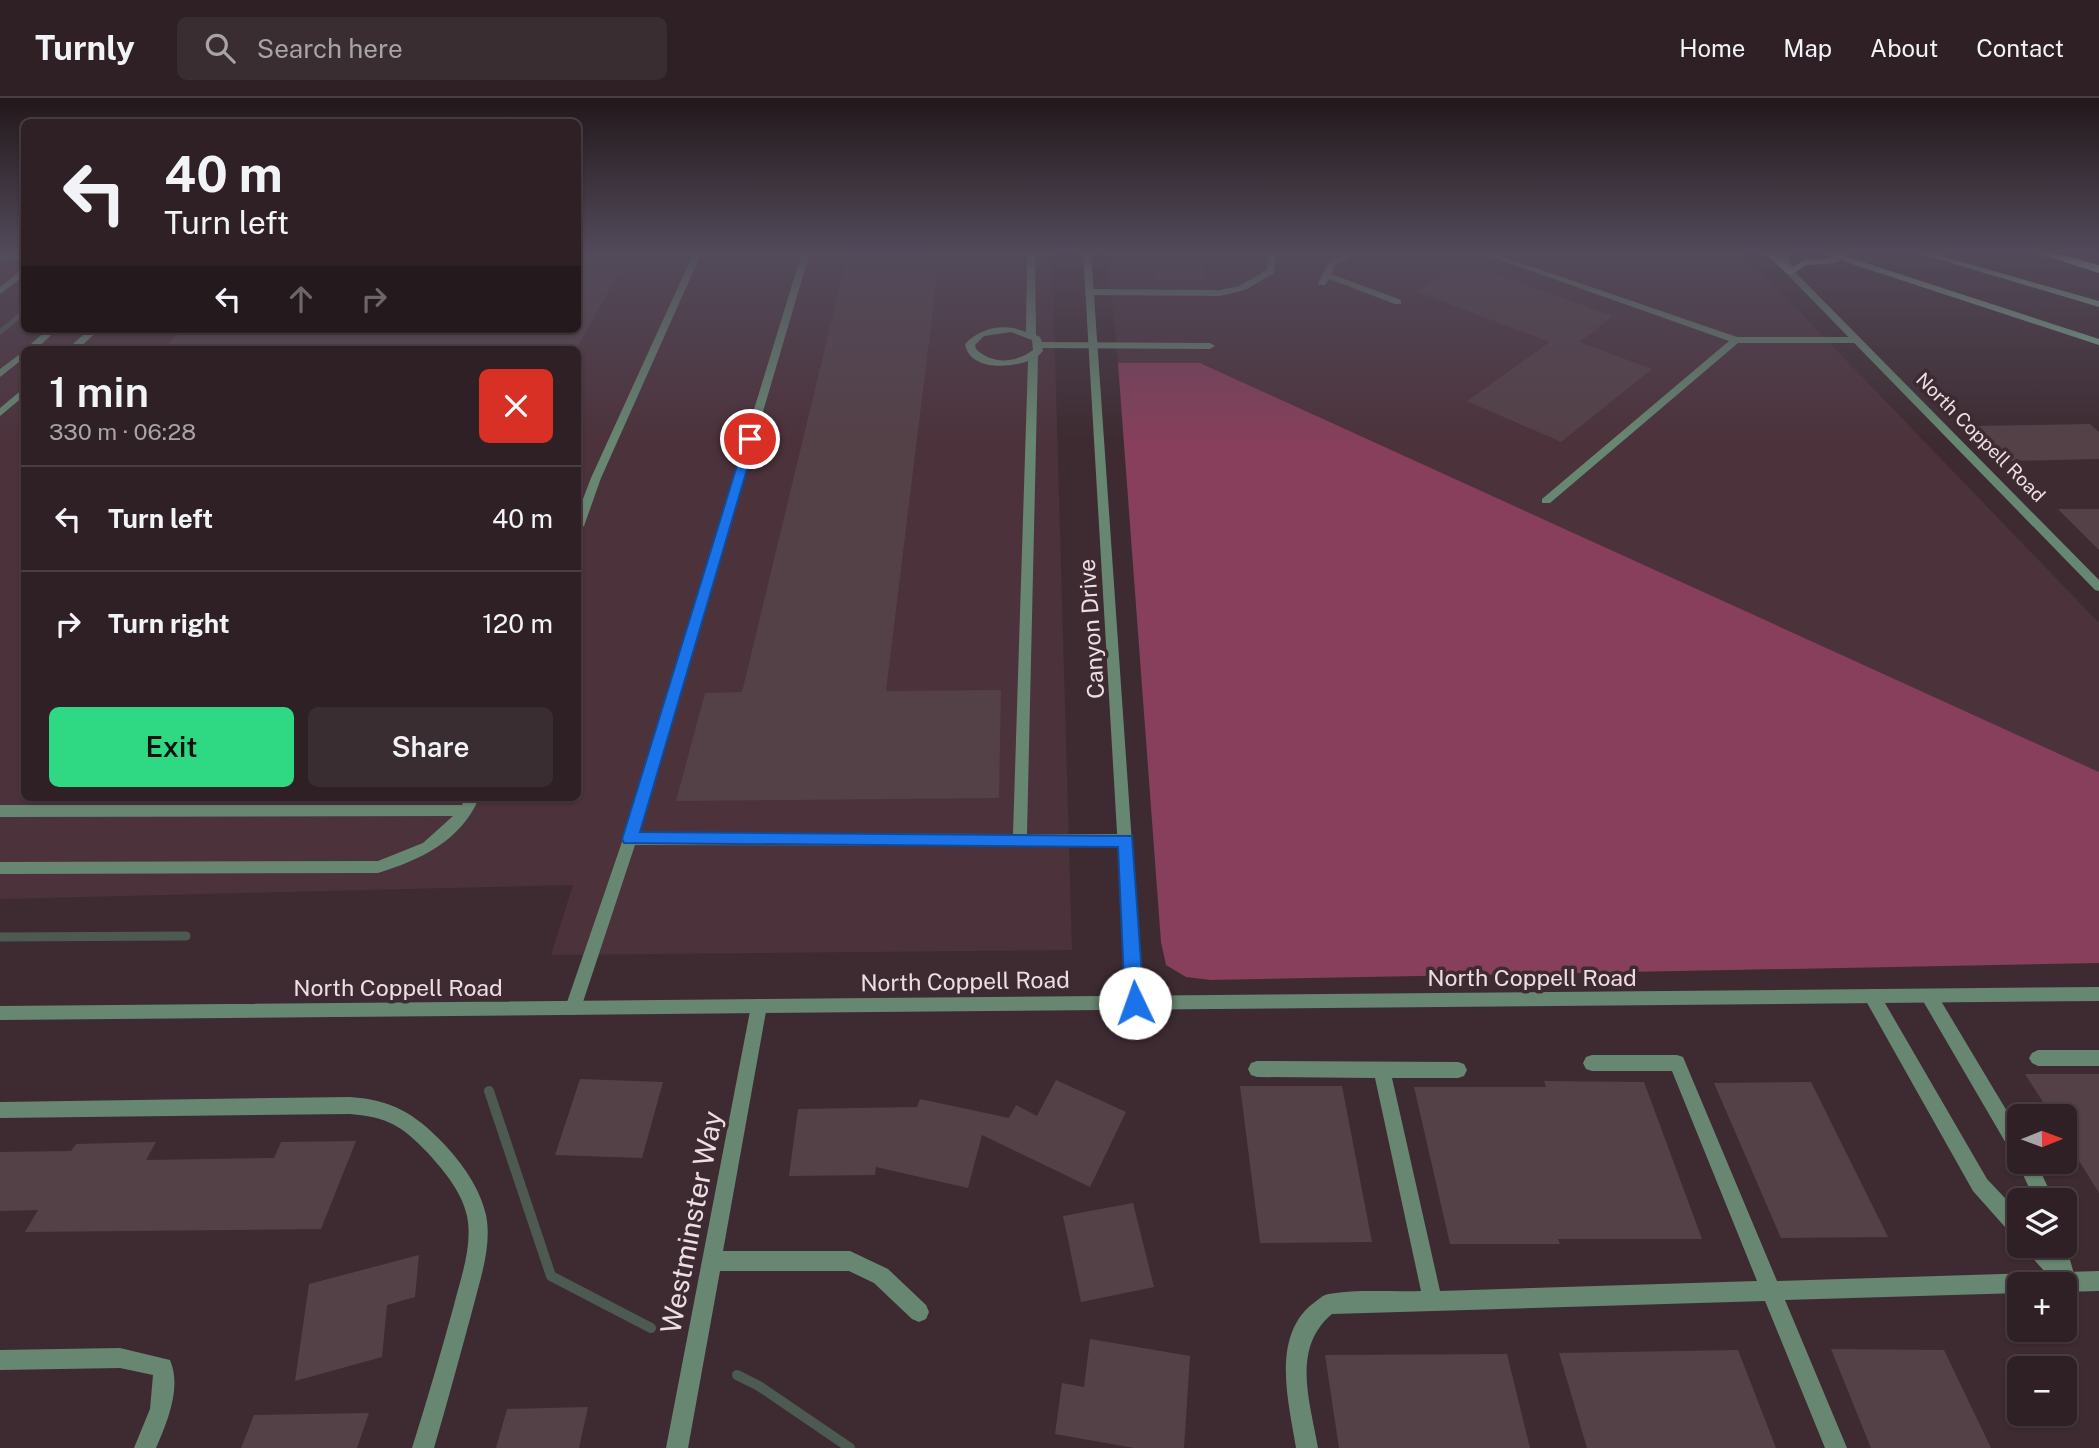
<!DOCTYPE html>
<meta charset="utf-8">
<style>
body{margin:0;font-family:"Public Sans",sans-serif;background:#3a2d32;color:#f1f3f6;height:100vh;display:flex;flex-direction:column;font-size:26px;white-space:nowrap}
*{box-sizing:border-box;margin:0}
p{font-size:23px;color:#a7a3a7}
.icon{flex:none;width:38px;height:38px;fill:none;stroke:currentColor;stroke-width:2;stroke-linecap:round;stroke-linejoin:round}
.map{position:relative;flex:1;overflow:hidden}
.sheet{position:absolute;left:21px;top:248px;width:560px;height:455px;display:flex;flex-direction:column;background:#2e2025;border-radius:10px;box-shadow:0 2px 5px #0004,0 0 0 2px #493e42}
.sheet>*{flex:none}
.hud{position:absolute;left:21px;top:21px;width:560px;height:214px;border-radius:10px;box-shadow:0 2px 5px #0004,0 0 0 2px #493e42;background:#2e2025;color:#f1f3f6;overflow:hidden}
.needle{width:46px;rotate:89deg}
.tools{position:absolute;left:2007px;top:1006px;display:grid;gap:14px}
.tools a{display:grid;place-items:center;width:70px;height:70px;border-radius:10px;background:#2e2025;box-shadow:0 2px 5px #0004,0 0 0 2px #493e42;font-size:35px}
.pin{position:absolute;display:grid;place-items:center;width:60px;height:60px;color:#fff;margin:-30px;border:4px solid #fff;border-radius:50%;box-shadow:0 2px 7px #0007}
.me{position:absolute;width:77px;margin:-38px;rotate:357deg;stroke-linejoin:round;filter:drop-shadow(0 0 5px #0008)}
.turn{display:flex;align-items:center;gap:24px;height:147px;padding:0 28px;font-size:32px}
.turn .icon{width:91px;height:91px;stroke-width:2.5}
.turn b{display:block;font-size:49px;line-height:60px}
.lanes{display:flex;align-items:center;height:66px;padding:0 28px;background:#0003;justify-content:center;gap:35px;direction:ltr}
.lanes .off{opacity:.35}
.round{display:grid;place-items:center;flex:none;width:74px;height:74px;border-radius:10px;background:#3a2d32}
.summary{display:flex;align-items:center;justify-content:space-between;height:119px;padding:0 28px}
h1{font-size:42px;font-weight:600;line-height:52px}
.action{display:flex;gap:14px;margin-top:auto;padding:14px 28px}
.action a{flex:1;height:80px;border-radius:10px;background:#2fd883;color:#111;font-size:28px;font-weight:600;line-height:80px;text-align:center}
.action a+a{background:#3a2d32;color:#f1f3f6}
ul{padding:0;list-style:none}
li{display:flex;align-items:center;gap:21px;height:105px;padding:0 28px;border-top:2px solid #493e42}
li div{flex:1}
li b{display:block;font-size:26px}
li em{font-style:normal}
header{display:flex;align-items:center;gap:42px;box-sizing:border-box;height:98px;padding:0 35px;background:#2e2025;border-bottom:2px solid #493e42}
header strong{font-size:33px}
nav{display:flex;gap:38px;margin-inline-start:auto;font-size:24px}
.search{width:490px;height:63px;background:#3a2d32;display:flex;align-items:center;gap:18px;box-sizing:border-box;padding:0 24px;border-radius:10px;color:#a7a3a7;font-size:26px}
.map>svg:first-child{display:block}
</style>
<header>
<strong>Turnly</strong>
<div class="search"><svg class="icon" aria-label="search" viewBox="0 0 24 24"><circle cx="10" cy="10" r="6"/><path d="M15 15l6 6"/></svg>Search here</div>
<nav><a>Home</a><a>Map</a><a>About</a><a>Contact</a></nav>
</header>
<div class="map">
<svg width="2099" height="1350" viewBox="0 0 2099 1350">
<rect width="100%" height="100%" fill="#3e2b31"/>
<path fill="#4c323b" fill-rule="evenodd" d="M0 154H24V231H578V154H1052L1072 852 551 857 573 787 0 801ZM24 252H578V700H24Z
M1107 154H1742L2099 525V674L1200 265H1118Z"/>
<path fill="#873f5b" d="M1118 265H1200L2099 674V865L1211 882 1186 879 1166 867 1161 844Z"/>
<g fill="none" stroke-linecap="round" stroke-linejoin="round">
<path stroke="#4c5a51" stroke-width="5" d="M0 234 24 214"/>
<path stroke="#4c5a51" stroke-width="9" d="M0 839 186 838"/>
<path stroke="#4c5a51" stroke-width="10" d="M489 993 551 1178 651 1230
M737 1277 759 1288 850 1350"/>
</g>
<path fill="#544047" d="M578 154H630L576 252H161L183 231H578Z
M848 154H940L886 593 1001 592 999 700 676 703 705 595 742 594Z
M1150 154H1200L1207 182H1155Z
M1462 164 1613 218 1579 244 1652 271 1561 344 1467 303 1550 244 1415 193Z
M2090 326 2099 334V361L2011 363 1975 328Z
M2058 411H2099V452Z
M2025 976H2099V1095L2065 1040V1018H2052Z
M580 981 663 984 642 1060 555 1057Z
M1056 982 1126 1014 1090 1089 982 1037 968 1090 876 1069 875 1077 789 1078 798 1011 917 1009 920 1001 1009 1020 1016 1007 1037 1018Z
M1544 983 1644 984 1702 1141H1558L1560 1146H1450L1414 989H1546Z
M1811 984 1888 1139 1781 1140 1714 985Z
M1240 988H1342L1372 1144 1260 1145Z
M356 1043 321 1131 25 1134 38 1112 0 1113V1054L71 1053 76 1046 156 1044 146 1062 274 1060 281 1044Z
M1133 1105 1154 1189 1081 1204 1063 1118Z
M419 1157 415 1199 387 1207 382 1259 295 1283 309 1186Z
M1090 1241 1190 1258 1184 1350H1134L1055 1336 1062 1285 1084 1289Z
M1831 1251 1944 1252 1991 1350H1871Z
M1738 1252 1776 1350H1587L1559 1255Z
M1507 1256 1530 1350H1339L1325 1257Z
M588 1309 579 1350H496L507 1311Z
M369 1315 357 1350H241L254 1317Z"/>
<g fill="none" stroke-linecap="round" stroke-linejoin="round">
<path fill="#688772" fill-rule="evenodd" d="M694 154H702L601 380 584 428 578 431V414L591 380Z
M802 154H810L639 735 1013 736 1028 263C1009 270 970 273 965 246 981 229 1005 225 1026 234L1027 154H1035L1036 237 1040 239 1042 244 1210 245 1215 248 1210 251 1042 250 1043 253 1038 258 1027 736H1126L1131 738 1133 742 1131 746 1126 748 635 747 581 910 579 915 573 917 567 915 565 910 623 741ZM1011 234 1032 242 1033 252C1016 265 992 267 976 251L975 247 984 238Z
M1268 154H1276L1274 175 1245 192 1220 198 1089 197 1085 194 1089 191 1220 192 1239 188 1267 172Z
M1348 154H1358L1335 168 1331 176 1401 202V206H1395L1329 181 1325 187H1319L1318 185 1329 164Z
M1477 154H1489L1737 239H1857L1862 242 1857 245H1738L1550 405H1542V401L1729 243Z
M0 156H24V161L0 162Z
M21 172H24V178L0 196V189Z
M48 231H58L35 252H24Z
M90 231H100L77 252H66Z
M24 253V260L0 279V271Z
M24 290V298L0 318V310Z
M465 700H479C461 743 420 762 378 775L0 776V764L378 763 423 745 453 718 0 719V707H462Z
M2038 952H2099V968H2038L2032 965 2029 960 2032 955Z
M1592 957H1677L1683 959 1777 1183 2099 1173V1193L2065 1194V1186H2020V1195L1785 1202 1847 1350H1825L1765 1203 1332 1216C1291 1250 1310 1304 1318 1350H1296C1289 1306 1271 1241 1311 1207 1317 1203 1322 1197 1329 1196 1356 1191 1393 1194 1421 1193L1375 980 1257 979 1251 977 1248 971 1251 965 1257 963 1458 964 1464 966 1467 972 1464 978 1458 980H1392L1440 1193 1757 1183 1672 973H1592L1586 971 1583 965 1586 959Z
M350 999C392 1002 414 1015 443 1045 462 1065 480 1090 486 1117 492 1147 481 1178 474 1206 461 1254 448 1302 434 1350H412C427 1302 441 1255 454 1207 461 1179 473 1147 467 1118 462 1094 444 1073 428 1055 402 1028 388 1019 350 1016L0 1020V1004Z"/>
<path fill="#688772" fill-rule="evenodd" d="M1083 154H1091L1143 905 1141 910 1135 912 1129 910 1127 905Z
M1872 891 1878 893 1987 1081 2020 1116V1140L2013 1138 1973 1093 1866 903 1864 898 1866 893Z
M1929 891 1935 893 2020 1035V1064H2036L2054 1102H2035L2017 1064 2018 1061 2014 1059 1923 903 1921 898 1923 893Z
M759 901 765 903 767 908 723 1153H850L888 1171 926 1207 929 1214 926 1221 919 1224 912 1221 874 1185 849 1173H720L688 1350H666L751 908 753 903Z
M2065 1144 2076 1183 2073 1190 2066 1193 2065 1186H2056L2028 1155 2025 1148H2065Z
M120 1250 170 1262C182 1290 167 1324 156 1350H134L150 1311 153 1277 120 1270 0 1272V1252Z"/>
<path fill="#688772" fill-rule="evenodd" d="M1778 154H1786L1794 173 2099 482V493L2095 492 1787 176Z
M2099 889V903L0 922V908Z"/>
<path fill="#85b896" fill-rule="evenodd" d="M1764 154H1773L1791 170 1804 162 1833 160 1820 154H1832L2099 241V247L1840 162 1836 165 1806 167 1793 176H1787Z
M1914 154H1927L2099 203V209Z"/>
<path fill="#bcfbd1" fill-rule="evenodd" d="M2033 154H2052L2099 167V175Z"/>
</g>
<linearGradient id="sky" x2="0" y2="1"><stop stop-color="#22181b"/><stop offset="0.45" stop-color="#524a5a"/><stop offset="1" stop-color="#524a5a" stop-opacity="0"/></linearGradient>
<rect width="2099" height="343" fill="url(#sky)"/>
<path fill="#1a73e8" stroke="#114b97" stroke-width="2" d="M746 338 756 341 640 734 1132 738 1144 905 1141 911H1128L1125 905 1118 749 624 745 622 741Z"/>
<g text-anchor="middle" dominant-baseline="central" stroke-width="7" stroke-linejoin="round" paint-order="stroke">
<g font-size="19" fill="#ecdfe3" stroke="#3e2b31">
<text transform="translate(1981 339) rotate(45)">North Coppell Road</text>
</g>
<g font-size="23" fill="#ecdfe3" stroke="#3e2b31">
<text transform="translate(1091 531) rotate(-94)">Canyon Drive</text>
<text x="1532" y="879">North Coppell Road</text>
<text transform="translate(965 883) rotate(-1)">North Coppell Road</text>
<text x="398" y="889">North Coppell Road</text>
</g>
<g font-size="28" fill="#ecdfe3" stroke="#3e2b31">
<text transform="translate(691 1124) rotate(-79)">Westminster Way</text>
</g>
</g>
</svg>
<div class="tools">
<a><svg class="needle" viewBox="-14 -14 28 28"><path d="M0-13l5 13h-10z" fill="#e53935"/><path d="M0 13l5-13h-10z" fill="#a7a3a7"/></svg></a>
<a><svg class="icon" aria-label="layers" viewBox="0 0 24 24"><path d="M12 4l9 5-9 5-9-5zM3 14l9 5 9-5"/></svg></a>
<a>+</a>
<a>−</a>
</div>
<div class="pin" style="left:750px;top:341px;background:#d93025"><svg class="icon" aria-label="arrive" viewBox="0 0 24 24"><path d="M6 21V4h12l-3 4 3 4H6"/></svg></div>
<svg class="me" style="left:1135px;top:905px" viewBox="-20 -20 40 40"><circle r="19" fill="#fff"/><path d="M0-13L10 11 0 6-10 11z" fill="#1a73e8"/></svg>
<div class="hud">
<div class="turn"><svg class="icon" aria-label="left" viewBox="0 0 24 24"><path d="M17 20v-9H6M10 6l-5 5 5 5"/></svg><div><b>40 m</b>Turn left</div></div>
<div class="lanes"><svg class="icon" aria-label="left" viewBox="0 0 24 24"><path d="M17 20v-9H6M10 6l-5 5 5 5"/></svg><svg class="icon off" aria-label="ahead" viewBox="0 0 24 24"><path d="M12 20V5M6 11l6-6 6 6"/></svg><svg class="icon off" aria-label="right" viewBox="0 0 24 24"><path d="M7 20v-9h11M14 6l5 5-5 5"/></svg></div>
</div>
<section class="sheet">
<div class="summary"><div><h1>1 min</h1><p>330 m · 06:28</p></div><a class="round" style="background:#d93025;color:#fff"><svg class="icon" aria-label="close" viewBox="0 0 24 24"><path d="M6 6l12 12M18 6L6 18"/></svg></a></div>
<ul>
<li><svg class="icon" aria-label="left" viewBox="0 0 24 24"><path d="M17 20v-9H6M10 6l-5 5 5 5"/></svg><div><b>Turn left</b></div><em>40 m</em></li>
<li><svg class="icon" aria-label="right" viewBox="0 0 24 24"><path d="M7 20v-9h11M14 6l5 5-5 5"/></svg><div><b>Turn right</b></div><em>120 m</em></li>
</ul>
<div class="action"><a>Exit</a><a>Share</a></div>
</section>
</div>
